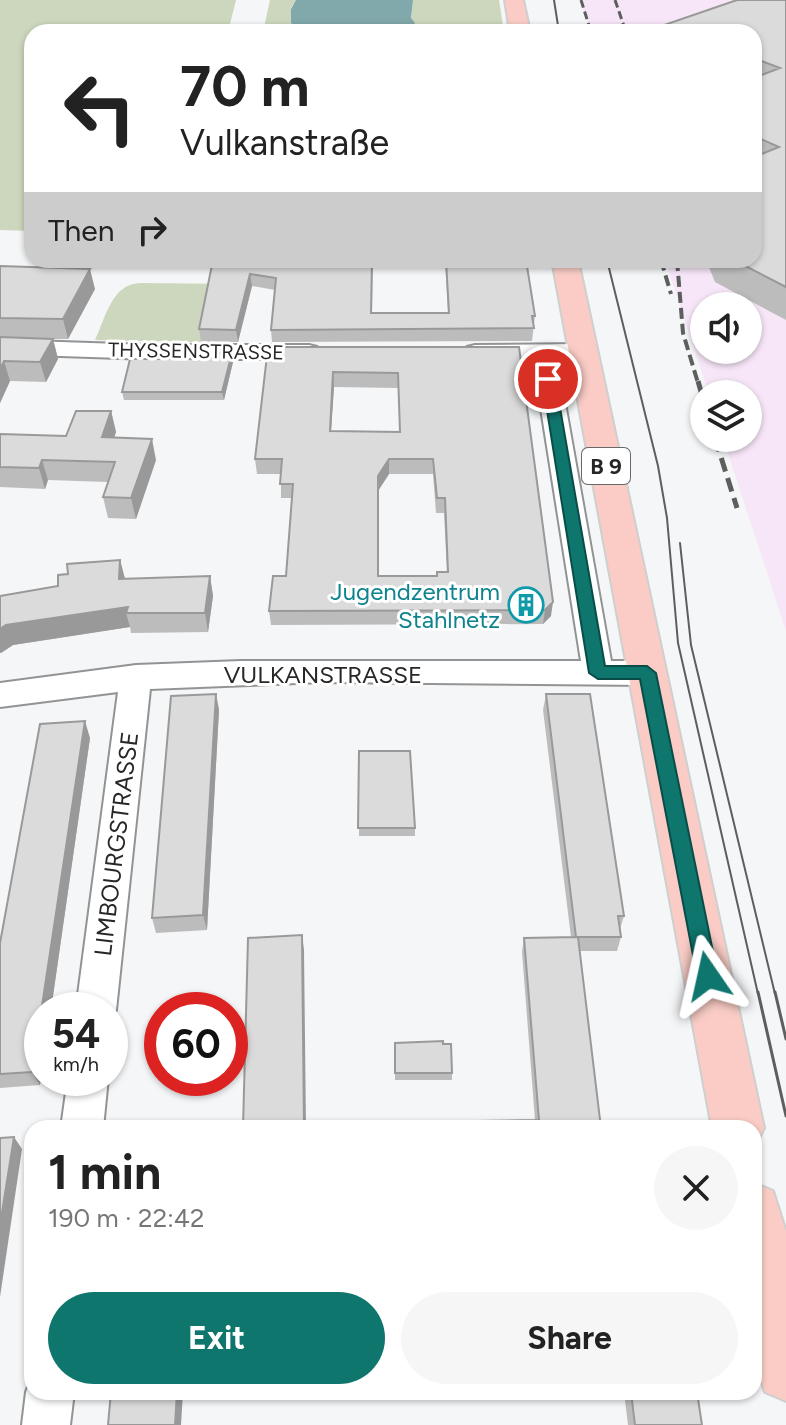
<!DOCTYPE html>
<meta charset="utf-8">
<style>
body{margin:0;font-family:Figtree,sans-serif;background:#f6f6f6;color:#222;height:100vh;display:flex;flex-direction:column;font-size:30px;white-space:nowrap}
*{box-sizing:border-box;margin:0}
p{font-size:26px;color:#767676}
.icon{flex:none;width:44px;height:44px;fill:none;stroke:currentColor;stroke-width:2;stroke-linecap:round;stroke-linejoin:round}
.map{position:relative;flex:1;overflow:hidden}
.side{position:absolute;left:24px;top:1120px;width:738px;height:280px;display:flex;flex-direction:column;background:#fff;border-radius:24px;box-shadow:0 2px 6px #0004}
.side>*{flex:none}
.guide{position:absolute;left:24px;top:24px;width:738px;height:244px;border-radius:24px;box-shadow:0 2px 6px #0004;background:#fff;color:#222;overflow:hidden}
.tools{position:absolute;left:690px;top:292px;display:grid;gap:16px}
.tools a{display:grid;place-items:center;width:72px;height:72px;border-radius:50%;background:#fff;box-shadow:0 2px 6px #0004;font-size:40px}
.speed{position:absolute;left:24px;top:992px;display:flex;gap:16px;font-size:40px;font-weight:700;text-align:center}
.speed>*{display:grid;place-content:center;width:104px;height:104px;border-radius:50%;background:#fff;box-shadow:0 2px 6px #0004;line-height:1}
.speed small{font-size:20px;font-weight:400}
.speed .limit{border:12px solid #d22;background:#fff;color:#111}
.pin{position:absolute;display:grid;place-items:center;width:68px;height:68px;color:#fff;margin:-34px;border:4px solid #fff;border-radius:50%;box-shadow:0 2px 8px #0007}
.me{position:absolute;width:88px;margin:-44px;rotate:349deg;stroke-linejoin:round;filter:drop-shadow(0 0 6px #0008)}
.turn{display:flex;align-items:center;gap:28px;height:168px;padding:0 24px;font-size:36px}
.turn .icon{width:104px;height:104px;stroke-width:2.5}
.turn b{display:block;font-size:56px;line-height:68px}
.then{display:flex;align-items:center;height:76px;padding:0 24px;background:#0003;gap:16px;font-size:30px}
.round{display:grid;place-items:center;flex:none;width:84px;height:84px;border-radius:42px;background:#f6f6f6}
.head{display:flex;align-items:center;justify-content:space-between;height:136px;padding:0 24px}
h1{font-size:48px;font-weight:700;line-height:60px}
.primary-button{display:flex;gap:16px;margin-top:auto;padding:16px 24px}
.primary-button a{flex:1;height:92px;border-radius:48px;background:#0f766e;color:#fff;font-size:32px;font-weight:700;line-height:92px;text-align:center}
.primary-button a+a{background:#f6f6f6;color:#222}
.map>svg:first-child{display:block}
</style>
<div class="map">
<svg width="786" height="1425" viewBox="0 0 786 1425">
<rect width="100%" height="100%" fill="#f5f6f7"/>
<path fill="#f7e6f8" fill-rule="evenodd" d="M580 0H786V631L723 438H748V394H709L665 260H754V32H591ZM704 306H748V350H704Z"/>
<path fill="#cdd7bd" d="M0 0H236L228 32H32V231L0 230Z
M270 0H296L291 8V23L299 30 345 32H263Z
M413 0H499L504 32H368L402 31 411 19Z
M141 283 230 284 218 343 95 340C106 317 112 283 141 283Z"/>
<path fill="#81a8aa" d="M296 0H413L411 18 415 23 412 28 402 31 299 30 291 23V9Z"/>
<g fill="none" stroke-linecap="round" stroke-linejoin="round">
<defs>
<path id="minor" d="M0 340 151 345H309L317 347 321 352 317 357 309 359H151L0 354Z
M583 344 591 346 595 351 591 356 557 358 611 661H647L658 665 663 673 658 681 647 685 323 682 150 689 116 1010 110 1022V1010H76L118 692 0 707V683L136 665 241 661H581L533 358 475 359 467 357 463 352 467 347 475 345Z
M68 1078H108L103 1128H61Z
M32 1377V1392H74L70 1425H22L26 1392Z"/>
<path id="major" d="M505 0H523L530 32H510Z
M552 260H578L764 1128 754 1148V1128H712Z
M754 1183 773 1191 786 1232V1401L765 1392 754 1359Z"/>
</defs>
<use href="#minor" stroke="#929394" stroke-width="4"/>
<use href="#major" stroke="#cfcfcf" stroke-width="4"/>
<use href="#minor" fill="#fff" fill-rule="evenodd"/>
<use href="#major" fill="#faccc5" fill-rule="evenodd"/>
<path stroke="#5e5e5e" stroke-width="2" d="M554 0 559 32
M607 260 658 466 667 518 678 643 758 994
M680 543 691 645 775 994"/>
<path stroke="#5e5e5e" stroke-width="3" d="M758 992 786 1116
M775 992 786 1039"/>
<path stroke="#5e5e5e" stroke-width="3" stroke-dasharray="8 4" stroke-linecap="butt" d="M581 0 591 32
M615 0 626 32"/>
<path stroke="#5e5e5e" stroke-width="4" stroke-dasharray="11 5" stroke-linecap="butt" d="M661 260 671 294
M677 260 683 333 698 383
M739 306 747 299"/>
<path stroke="#5e5e5e" stroke-width="5" stroke-dasharray="14 7" stroke-linecap="butt" d="M698 381 704 402
M715 438 737 508"/>
</g>
<path fill="#bdbcbd" fill-rule="evenodd" d="M786 0V320L715 282 706 260H754V32H666L667 24Z
M213 260H373L372 313H448L445 260H526L535 316 532 341 272 342 271 330 275 290 252 286 238 342H201L199 329Z
M0 266 95 289 68 339H53L58 359 46 382 10 381 0 403Z
M268 347H519L551 616 543 624 271 625 269 611 286 576 292 498H281V474H257L255 459ZM334 387 398 388 400 432 331 431ZM389 474H433L436 513H444L447 572 437 576H378V491Z
M233 362 224 400H124L122 392Z
M111 411 116 432 114 438 156 460 136 519 108 518 103 497 108 482 48 480 45 489 0 487V434L66 436Z
M120 560 125 579 210 576 213 596 208 632 131 633 130 627 13 645 1 653H0V596L58 586 68 574Z
M216 694 219 710 207 930 156 933 152 918Z
M546 694 624 916 620 929 621 937 617 951H580L601 1128H477L478 1121 535 1120 522 952 524 938 571 937 543 710Z
M90 738 51 1010H42V1069L40 1085 0 1088V943Z
M359 751 415 828V836H359Z
M395 1043 452 1073V1080H395Z
M624 1392H697L702 1425H628Z"/>
<path fill="#9a999a" d="M90 269 95 289 68 339 63 319Z
M250 274 252 286 238 342 236 330Z
M53 339 58 359 46 382 40 362Z
M232 353 233 362 224 400 222 392Z
M4 361 10 381 0 403V369Z
M333 372 334 387 330 446V431Z
M111 411 116 432 107 458 102 437Z
M152 439 156 460 136 519 131 498Z
M389 459V474L378 491V476Z
M42 460 48 480 45 489 39 468Z
M120 560 125 579H119Z
M210 576 213 596 208 632 205 613Z
M553 602 551 616 543 624 545 610Z
M128 607 126 613 130 627 13 645 1 653 0 652V629L6 625Z
M216 694 219 710 207 930 203 915Z
M85 721 90 738 51 1010H42V1069L40 1085 32 1072Z
M302 935 304 950 306 1128H304Z
M14 1137 22 1149 0 1297V1225Z
M177 1392H183L181 1425H175Z"/>
<path fill="#dcdbdc" stroke="#9a999a" stroke-width="2" fill-rule="evenodd" d="M737 0H786V287L734 260H754V157L779 147 754 136V78L780 68 754 58V32H688L667 24Z
M213 260H372L371 313H449L446 260H526L535 316H532L534 328 271 330 276 278 250 274 236 330 199 329Z
M0 266 90 269 63 319 0 318Z
M0 337 53 339 40 362 4 361 0 369Z
M268 347H519L553 602 545 610 269 611 273 576H286L293 484H280L282 459H255ZM333 372 398 373 400 432 330 431ZM389 459H433L437 498H445L448 572H437V576H378V476Z
M195 353H232L222 392H122L130 359H194Z
M76 411H111L102 437 152 439 131 498 103 497 115 462 42 460 39 468 0 467V434L66 436Z
M120 560 119 579 210 576 205 613H126L128 607 6 625 0 629V596L58 586V575L68 574 67 564Z
M216 694 203 915 152 918 171 696Z
M546 694H590L624 916H618L621 937H578L601 1128H479L478 1121 539 1120 524 938 576 937Z
M85 721 32 1072 0 1074V943L40 724Z
M359 751H410L415 828H358Z
M302 935 304 1128H243L248 938Z
M443 1041V1044H451L452 1073H395V1043Z
M14 1137 0 1225V1138Z
M111 1392H177L175 1425H108Z
M631 1392H697L702 1425H635Z"/>
<path fill="#0f766e" stroke="#0a4d48" stroke-width="2" d="M548 375 555 379 605 666H647L656 673 718 976 715 983 708 986 700 983 697 976 640 679H598L589 673 542 379Z"/>
<defs>
<symbol id="building-ring" viewBox="-11 -11 22 22"><circle r="9.5" fill="#fff" stroke="#0f9aa8" stroke-width="1.5"/><path d="M-4-6H4V6H1V3H-1V6H-4ZM-2.5-4.3h1.7v1.8h-1.7ZM.8-4.3h1.7v1.8H.8ZM-2.5-1h1.7V.8h-1.7ZM.8-1h1.7V.8H.8Z" fill="#0f9aa8"/></symbol>
</defs>
<g fill-rule="evenodd">
<use href="#building-ring" x="506" y="585" width="40" height="40"/>
</g>
<g text-anchor="middle" dominant-baseline="central" stroke-width="6" stroke-linejoin="round" paint-order="stroke">
<g font-size="20" fill="#272727" stroke="#fff">
<text transform="translate(196 351) rotate(1)">THYSSENSTRASSE</text>
</g>
<rect fill="#fff" stroke="#686868" stroke-width="2" x="582" y="448" width="48" height="36" rx="6"/>
<g font-size="22" font-weight="bold" fill="#272727">
<text x="606" y="466">B 9</text>
</g>
<g font-size="24" fill="#0d838f" stroke="#fff" text-anchor="end">
<text x="500" y="591">Jugendzentrum<tspan x="500" dy="28">Stahlnetz</tspan></text>
</g>
<g font-size="24" fill="#272727" stroke="#fff">
<text x="323" y="674">VULKANSTRASSE</text>
<text transform="translate(116 844) rotate(-83)">LIMBOURGSTRASSE</text>
</g>
</g>
</svg>
<div class="tools">
<a><svg class="icon" aria-label="sound" viewBox="0 0 24 24"><path d="M4 9h4l5-4v14l-5-4H4zM17 9q2 3 0 6"/></svg></a>
<a><svg class="icon" aria-label="layers" viewBox="0 0 24 24"><path d="M12 4l9 5-9 5-9-5zM3 14l9 5 9-5"/></svg></a>
</div>
<div class="speed"><div>54<small>km/h</small></div><div class="limit">60</div></div>
<div class="pin" style="left:548px;top:379px;background:#d93025"><svg class="icon" aria-label="arrive" viewBox="0 0 24 24"><path d="M6 21V4h12l-3 4 3 4H6"/></svg></div>
<svg class="me" style="left:708px;top:976px" viewBox="-20 -20 40 40"><path d="M0-17L14 15 0 8-14 15z" fill="#0f766e" stroke="#fff" stroke-width="4"/></svg>
<div class="guide">
<div class="turn"><svg class="icon" aria-label="left" viewBox="0 0 24 24"><path d="M17 20v-9H6M10 6l-5 5 5 5"/></svg><div><b>70 m</b>Vulkanstraße</div></div>
<div class="then">Then<svg class="icon" aria-label="right" viewBox="0 0 24 24"><path d="M7 20v-9h11M14 6l5 5-5 5"/></svg></div>
</div>
<section class="side">
<div class="head"><div><h1>1 min</h1><p>190 m · 22:42</p></div><a class="round"><svg class="icon" aria-label="close" viewBox="0 0 24 24"><path d="M6 6l12 12M18 6L6 18"/></svg></a></div>
<div class="primary-button"><a>Exit</a><a>Share</a></div>
</section>
</div>
